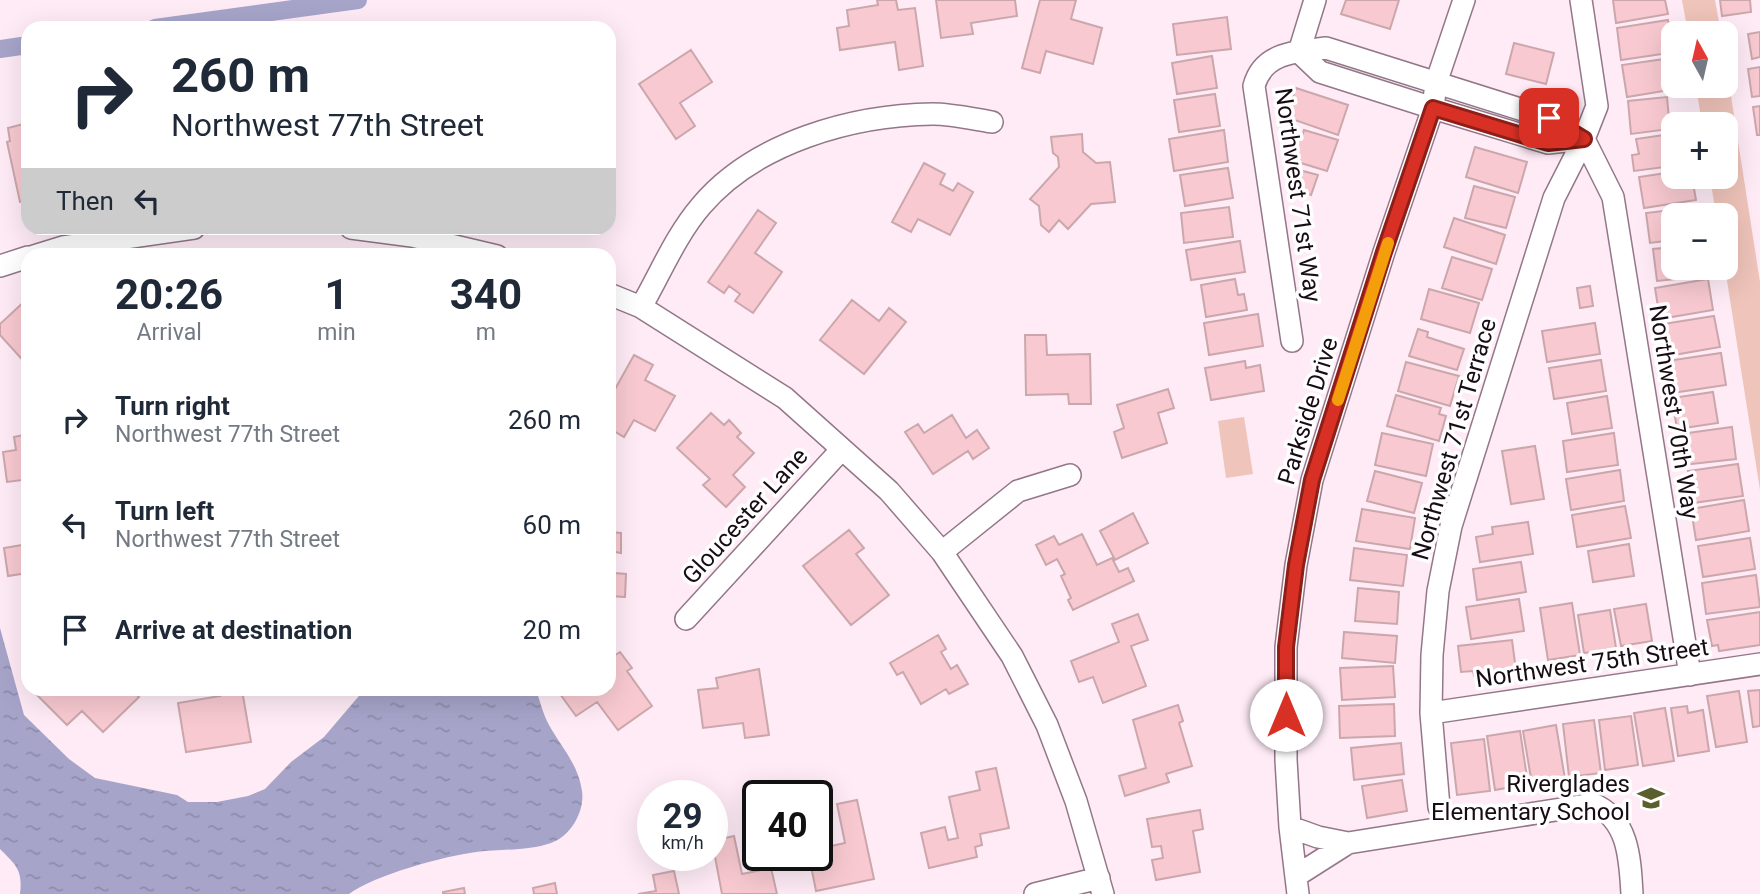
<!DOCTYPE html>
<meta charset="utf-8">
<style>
body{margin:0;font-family:Roboto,sans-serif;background:#f6f6f7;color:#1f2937;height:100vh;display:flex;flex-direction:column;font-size:26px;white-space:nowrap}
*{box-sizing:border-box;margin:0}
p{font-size:23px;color:#747a83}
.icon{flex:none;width:38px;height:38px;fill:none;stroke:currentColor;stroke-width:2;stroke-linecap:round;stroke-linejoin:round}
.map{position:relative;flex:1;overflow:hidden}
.sheet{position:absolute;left:21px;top:248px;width:595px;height:448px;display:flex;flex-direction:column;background:#fff;border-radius:21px;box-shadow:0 7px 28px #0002}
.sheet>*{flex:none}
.guide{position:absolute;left:21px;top:21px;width:595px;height:214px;border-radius:21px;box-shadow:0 7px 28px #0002;background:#fff;color:#1f2937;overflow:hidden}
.needle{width:46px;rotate:352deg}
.fabs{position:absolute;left:1661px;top:21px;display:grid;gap:14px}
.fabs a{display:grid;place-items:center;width:77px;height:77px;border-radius:14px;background:#fff;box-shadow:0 7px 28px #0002;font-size:35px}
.speed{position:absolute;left:637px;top:780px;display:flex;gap:14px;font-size:35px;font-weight:700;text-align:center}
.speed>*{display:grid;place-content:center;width:91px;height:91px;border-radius:50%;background:#fff;box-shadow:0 7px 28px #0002;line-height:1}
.speed small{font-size:18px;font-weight:400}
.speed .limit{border:4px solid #111;border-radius:10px;background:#fff;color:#111}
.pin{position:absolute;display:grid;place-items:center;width:60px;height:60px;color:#fff;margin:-30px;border-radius:14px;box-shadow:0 4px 10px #0006}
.me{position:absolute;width:77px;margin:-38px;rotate:0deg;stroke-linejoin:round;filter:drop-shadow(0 0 5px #0008)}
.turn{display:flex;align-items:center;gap:24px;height:147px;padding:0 35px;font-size:32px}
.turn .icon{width:91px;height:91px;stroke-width:2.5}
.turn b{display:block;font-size:49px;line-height:60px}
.then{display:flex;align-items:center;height:66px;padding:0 35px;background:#0003;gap:14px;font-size:26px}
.eta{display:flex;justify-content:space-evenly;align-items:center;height:119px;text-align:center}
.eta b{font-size:42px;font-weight:700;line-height:49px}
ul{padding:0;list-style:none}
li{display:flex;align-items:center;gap:21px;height:105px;padding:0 35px}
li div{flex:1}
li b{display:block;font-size:26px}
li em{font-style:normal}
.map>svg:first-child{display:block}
</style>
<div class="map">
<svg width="1760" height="894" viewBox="0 0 1760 894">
<defs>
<pattern id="water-ripples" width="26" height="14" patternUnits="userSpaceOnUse" patternTransform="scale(1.75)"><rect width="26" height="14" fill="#a6a4c9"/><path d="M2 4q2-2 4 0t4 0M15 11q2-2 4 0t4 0" fill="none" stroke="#8e8cac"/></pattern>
</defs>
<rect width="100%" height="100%" fill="#feebf6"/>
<path fill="#efc4ba" d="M1682 0H1715L1721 33H1688Z
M1726 64 1760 282V490L1725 268 1726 215H1716L1710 177H1726V124H1702L1696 86H1726Z
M1244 417 1253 474 1226 478 1218 421Z"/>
<path fill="url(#water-ripples)" d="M0 628 24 715 69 759 95 778 177 795 188 802H217L248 796 265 789 291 762 324 737 364 690H536C540 701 543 714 549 725 562 748 578 764 582 791 585 811 571 836 551 843 528 851 500 849 476 852 445 856 374 875 349 894H20C23 870 16 865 0 849Z"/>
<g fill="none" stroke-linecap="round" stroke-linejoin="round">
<path stroke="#a6a4c9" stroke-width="18" d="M155 28 358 0
M0 49 28 45"/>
</g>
<path fill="#f8c9d1" stroke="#cba7ac" stroke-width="2" d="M877 0H896L898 10 915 8 923 66 899 70 895 42 840 50 837 28 849 26 847 10 878 5Z
M936 0H1015L1017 16 971 23 973 34 941 38Z
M1040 0H1076L1071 19 1102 28 1093 64 1046 51 1040 73 1022 68Z
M1346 0H1399L1390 29 1341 14Z
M1613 0H1665L1668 14 1616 23Z
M1720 0H1750L1751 12 1722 16Z
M1227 17 1231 49 1177 55 1173 24Z
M1668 20 1670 31 1666 32 1669 53 1621 60 1617 28Z
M1760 32V57L1752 59 1748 34Z
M1514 43 1554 53 1546 84 1506 74Z
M691 50 712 82 680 103 695 126 676 139 639 84Z
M1212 56 1217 88 1177 94 1172 63Z
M1671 58 1673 86H1676V89L1627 97 1622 65Z
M1760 67V96L1752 97 1748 69Z
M1296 88 1348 105 1338 135 1286 117Z
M1215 94 1220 126 1179 132 1174 100Z
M1667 97 1670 129 1631 134 1628 101Z
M1760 106V135H1757L1753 107Z
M27 123 28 201 20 202 7 142 10 141 8 128Z
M1224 130 1228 162 1174 171 1169 139Z
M1304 130 1338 140 1327 171 1291 160 1299 136 1302 137Z
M1082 134 1083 152 1096 163 1110 162 1115 202 1091 204 1068 229 1059 220 1049 232 1041 225 1039 206 1030 199 1059 167 1058 157 1053 153 1051 137Z
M1671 134 1673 166 1634 171 1632 155 1639 154 1636 139Z
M1475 147 1527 162 1518 193 1466 177Z
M924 163 945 174 940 184 953 191 958 183 973 192 950 235 918 219 911 232 892 222Z
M1228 168 1233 198 1185 206 1180 175Z
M1303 171 1318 175 1311 195 1297 191Z
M1673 172V177H1692L1696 200 1644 208 1639 177Z
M1474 186 1515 197 1506 228 1465 218Z
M1229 207 1233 237 1184 243 1181 213Z
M1695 207 1696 215H1673V240L1650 243 1646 213Z
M758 210 776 223 755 253 782 272 753 313 735 301 740 294 729 286 724 293 708 282Z
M1454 218 1505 235 1496 264 1444 247Z
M1240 241 1245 272 1191 280 1186 250Z
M1673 247V268H1693L1695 277 1657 281 1653 249Z
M1452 257 1492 269 1482 300 1442 288Z
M1235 279 1238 295 1244 294 1247 310 1206 317 1201 285Z
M1708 279 1713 310 1660 319 1655 288Z
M1590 286 1593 306 1580 308 1577 288Z
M1429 289 1479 303 1470 333 1421 319Z
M26 300 28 302V366L0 335V324Z
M852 300 879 321 889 308 906 322 864 374 820 340Z
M1258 314 1263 346 1209 355 1204 323Z
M1714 316 1720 347 1668 356 1663 324Z
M1595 323 1600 354 1547 362 1542 331Z
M1418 329 1428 332 1427 337 1464 349 1457 370 1409 356Z
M1025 335H1046L1047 355 1090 354 1091 404H1069L1068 394 1026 395Z
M1721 353 1726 385 1672 393 1667 361Z
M634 355 653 365 645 380 675 396 655 431 634 420 624 437 609 428V400Z
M1601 360 1606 391 1554 399 1549 368Z
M1245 361 1246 368 1260 365 1264 391 1211 400 1205 368Z
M1406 362 1459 376 1450 406 1398 391Z
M1168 389 1174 408 1158 413 1167 443 1122 458 1114 432 1124 428 1117 405Z
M1713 392 1718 423 1677 429 1672 398Z
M1396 395 1441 408 1439 414 1446 416 1439 441 1387 426Z
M1607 396 1612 428 1572 434 1567 403Z
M711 413 724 425 729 420 741 433 737 437 754 453 733 475 745 487 726 507 703 485 710 479 677 448Z
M952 415 966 438 977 430 989 448 973 459 968 451 933 474 905 432 918 424 924 433Z
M1732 427 1736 459 1683 465 1680 434Z
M1382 433 1433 444 1426 476 1375 465Z
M1614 433 1618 465 1567 472 1563 441Z
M28 434V468L22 469 23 480 7 482 3 452 16 450 14 437Z
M1535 446 1544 499 1511 504 1502 451Z
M1738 464 1743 496 1693 503 1688 471Z
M1620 470 1624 501 1571 510 1566 479Z
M1375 471 1422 483 1414 513 1367 501Z
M1744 500 1749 531 1696 540 1691 509Z
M1625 506 1631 538 1577 547 1572 515Z
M1362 509 1415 518 1410 549 1356 541Z
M1133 513 1148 543 1115 560 1100 531Z
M1528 522 1533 554 1480 562 1476 537 1493 534 1492 527Z
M849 530 864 548 856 554 889 595 851 625 803 566Z
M609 532 621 533V553L615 552V573L626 574 625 597 609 596Z
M1082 534 1097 565 1112 558 1119 572 1128 568 1134 581 1073 610 1068 600 1071 598 1061 576 1065 574 1057 559 1046 565 1036 545 1054 536 1059 545Z
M1750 538 1755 569 1703 577 1698 546Z
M28 544V573L8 576 4 548Z
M1629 544 1634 576 1593 582 1588 551Z
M1354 548 1407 555 1403 586 1350 580Z
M1521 562 1526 592 1477 600 1473 569Z
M1756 575 1760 607 1706 614 1702 583Z
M1358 588 1399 592 1397 624 1355 621Z
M1519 599 1524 631 1471 639 1466 607Z
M1572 603 1580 655 1548 660 1540 608Z
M1646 604 1652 641 1621 646 1614 609Z
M1610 610 1616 648 1584 653 1578 615Z
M1760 612V645L1719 651 1718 645 1712 646 1707 620Z
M1138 614 1148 640 1131 646 1146 686 1103 703 1093 677 1079 682 1071 661 1119 642 1112 624Z
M1344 632 1397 636 1395 663 1342 658Z
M938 635 946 649 941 652 951 669 957 665 968 684 949 694 946 689 921 704 903 672 897 675 890 663Z
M1512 640 1516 671 1474 676 1473 671 1461 672 1458 646Z
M620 652 632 668 627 671 652 706 618 730 597 702 576 716 560 694 566 690H609V659Z
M1393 666 1395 697 1342 700 1340 668Z
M759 669 769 735 745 738 743 723 703 728 698 690 718 688 716 678Z
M32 690H132L139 697 103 732 82 711 67 725Z
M218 690H242L251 742 186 752 178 703 220 696Z
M1760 690V726L1753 727 1748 691Z
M1739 691 1747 742 1716 747 1707 696Z
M1394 704 1395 736 1340 738 1339 706Z
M1178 705 1183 721 1179 723 1192 766 1166 774 1169 782 1125 796 1119 776 1146 768 1133 720Z
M1687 706 1688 713 1703 710 1709 751 1678 756 1671 708Z
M1665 708 1674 761 1643 766 1634 713Z
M1631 716 1638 765 1605 770 1599 720Z
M1594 720 1601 773 1569 777 1563 724Z
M1556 725 1565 779 1532 784 1523 731Z
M1520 731 1528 784 1495 790 1487 736Z
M1484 739 1490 791 1457 795 1451 743Z
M1401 743 1404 774 1354 780 1351 748Z
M996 768 1009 828 980 834 982 845 975 847 977 857 929 868 921 833 945 827 948 840 958 838 949 797 980 790 976 772Z
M1402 780 1407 811 1367 818 1362 786Z
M857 800 874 879 816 891 809 856H817V849L845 843 837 804Z
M1200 810 1203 829 1193 831 1200 872 1156 880 1152 860 1163 858 1161 846 1152 847 1147 819Z
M734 836 742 874 771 868 777 894H722L712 841Z
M674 871 679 894H638L656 891 653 875Z
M555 883 557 894H534L533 888Z
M464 888 465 894H443V892Z"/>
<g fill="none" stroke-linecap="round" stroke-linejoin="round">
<defs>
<path id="minor" d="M1581 0 1597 106 1584 139 1613 197 1690 675
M1299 52 1320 72 1433 108 1548 143 1584 139
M1299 52 1315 0
M351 228 412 236 497 256
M34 256 63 247 194 228
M0 266 28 257
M609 294 641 307 785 398 889 491 942 552 1012 656 1047 725 1076 801 1103 894
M641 307C660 274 676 235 701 206 755 142 853 115 933 114 952 114 973 119 992 122
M1292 341 1254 86C1263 52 1296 52 1326 48L1555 120 1584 139
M942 552 1018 491 1070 475
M686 619 842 449
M1431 713 1760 664
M1439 807 1431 713 1432 655 1438 591 1451 526 1554 198 1584 139
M1290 827 1318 837 1348 843 1593 804C1629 819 1630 860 1632 894
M1296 876 1348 843
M1035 894 1099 878
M1298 894 1290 827 1286 760V647L1296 565 1312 480 1384 252 1433 108 1436 83 1464 0"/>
</defs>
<use href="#minor" stroke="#937789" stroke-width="24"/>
<use href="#minor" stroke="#fff" stroke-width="21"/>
</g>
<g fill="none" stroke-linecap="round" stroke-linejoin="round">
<defs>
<path id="route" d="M1286 715V647L1296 565 1312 480 1384 252 1433 108 1548 143 1584 139 1549 118"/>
</defs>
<use href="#route" stroke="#8d1f18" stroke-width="18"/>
<use href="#route" stroke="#d93025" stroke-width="12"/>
<path stroke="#f59e0b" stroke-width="12" d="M1338 400 1388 243"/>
</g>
<defs>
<symbol id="school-bare" viewBox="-9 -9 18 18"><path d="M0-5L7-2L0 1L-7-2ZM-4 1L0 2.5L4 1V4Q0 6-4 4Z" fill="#5a5f2d" stroke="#fefefe" stroke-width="2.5" paint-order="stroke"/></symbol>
</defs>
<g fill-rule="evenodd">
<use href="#school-bare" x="1632" y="779" width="38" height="38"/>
</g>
<g text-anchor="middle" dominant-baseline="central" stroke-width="7" stroke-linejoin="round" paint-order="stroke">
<g font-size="24" fill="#170c13" stroke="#fefefe">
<text transform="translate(1298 195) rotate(82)">Northwest 71st Way</text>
<text transform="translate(1308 411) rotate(-73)">Parkside Drive</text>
<text transform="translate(1674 412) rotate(81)">Northwest 70th Way</text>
<text transform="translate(1454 439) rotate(-74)">Northwest 71st Terrace</text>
<text transform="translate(745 516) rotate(-48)">Gloucester Lane</text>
<text transform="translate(1592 663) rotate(-8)">Northwest 75th Street</text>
</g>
<g font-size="24" fill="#170c13" stroke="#fefefe" text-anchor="end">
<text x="1630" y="784">Riverglades<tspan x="1630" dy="28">Elementary School</tspan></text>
</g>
</g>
</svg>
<div class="fabs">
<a><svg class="needle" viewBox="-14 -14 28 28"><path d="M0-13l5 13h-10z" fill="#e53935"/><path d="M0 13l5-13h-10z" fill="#747a83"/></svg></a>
<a>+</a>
<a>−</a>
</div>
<div class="speed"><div>29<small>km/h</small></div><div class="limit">40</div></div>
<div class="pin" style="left:1549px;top:118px;background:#d93025"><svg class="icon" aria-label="arrive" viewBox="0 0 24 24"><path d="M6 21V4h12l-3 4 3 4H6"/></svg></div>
<svg class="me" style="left:1286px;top:715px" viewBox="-20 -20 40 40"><circle r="19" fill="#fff"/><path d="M0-13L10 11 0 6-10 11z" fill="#d93025"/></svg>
<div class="guide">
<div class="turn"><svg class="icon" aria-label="right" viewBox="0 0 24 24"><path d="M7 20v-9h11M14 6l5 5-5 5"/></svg><div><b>260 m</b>Northwest 77th Street</div></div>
<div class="then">Then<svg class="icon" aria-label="left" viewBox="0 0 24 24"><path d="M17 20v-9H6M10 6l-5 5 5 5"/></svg></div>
</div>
<section class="sheet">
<div class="eta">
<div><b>20:26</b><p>Arrival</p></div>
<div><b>1</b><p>min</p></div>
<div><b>340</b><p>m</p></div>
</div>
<ul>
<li><svg class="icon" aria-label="right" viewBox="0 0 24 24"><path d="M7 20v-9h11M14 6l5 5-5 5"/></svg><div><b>Turn right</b><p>Northwest 77th Street</p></div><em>260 m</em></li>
<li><svg class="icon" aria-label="left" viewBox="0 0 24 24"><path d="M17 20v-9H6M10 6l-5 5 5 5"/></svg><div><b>Turn left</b><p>Northwest 77th Street</p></div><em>60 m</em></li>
<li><svg class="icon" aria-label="arrive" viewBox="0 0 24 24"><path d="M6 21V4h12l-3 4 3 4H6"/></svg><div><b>Arrive at destination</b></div><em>20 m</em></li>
</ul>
</section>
</div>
